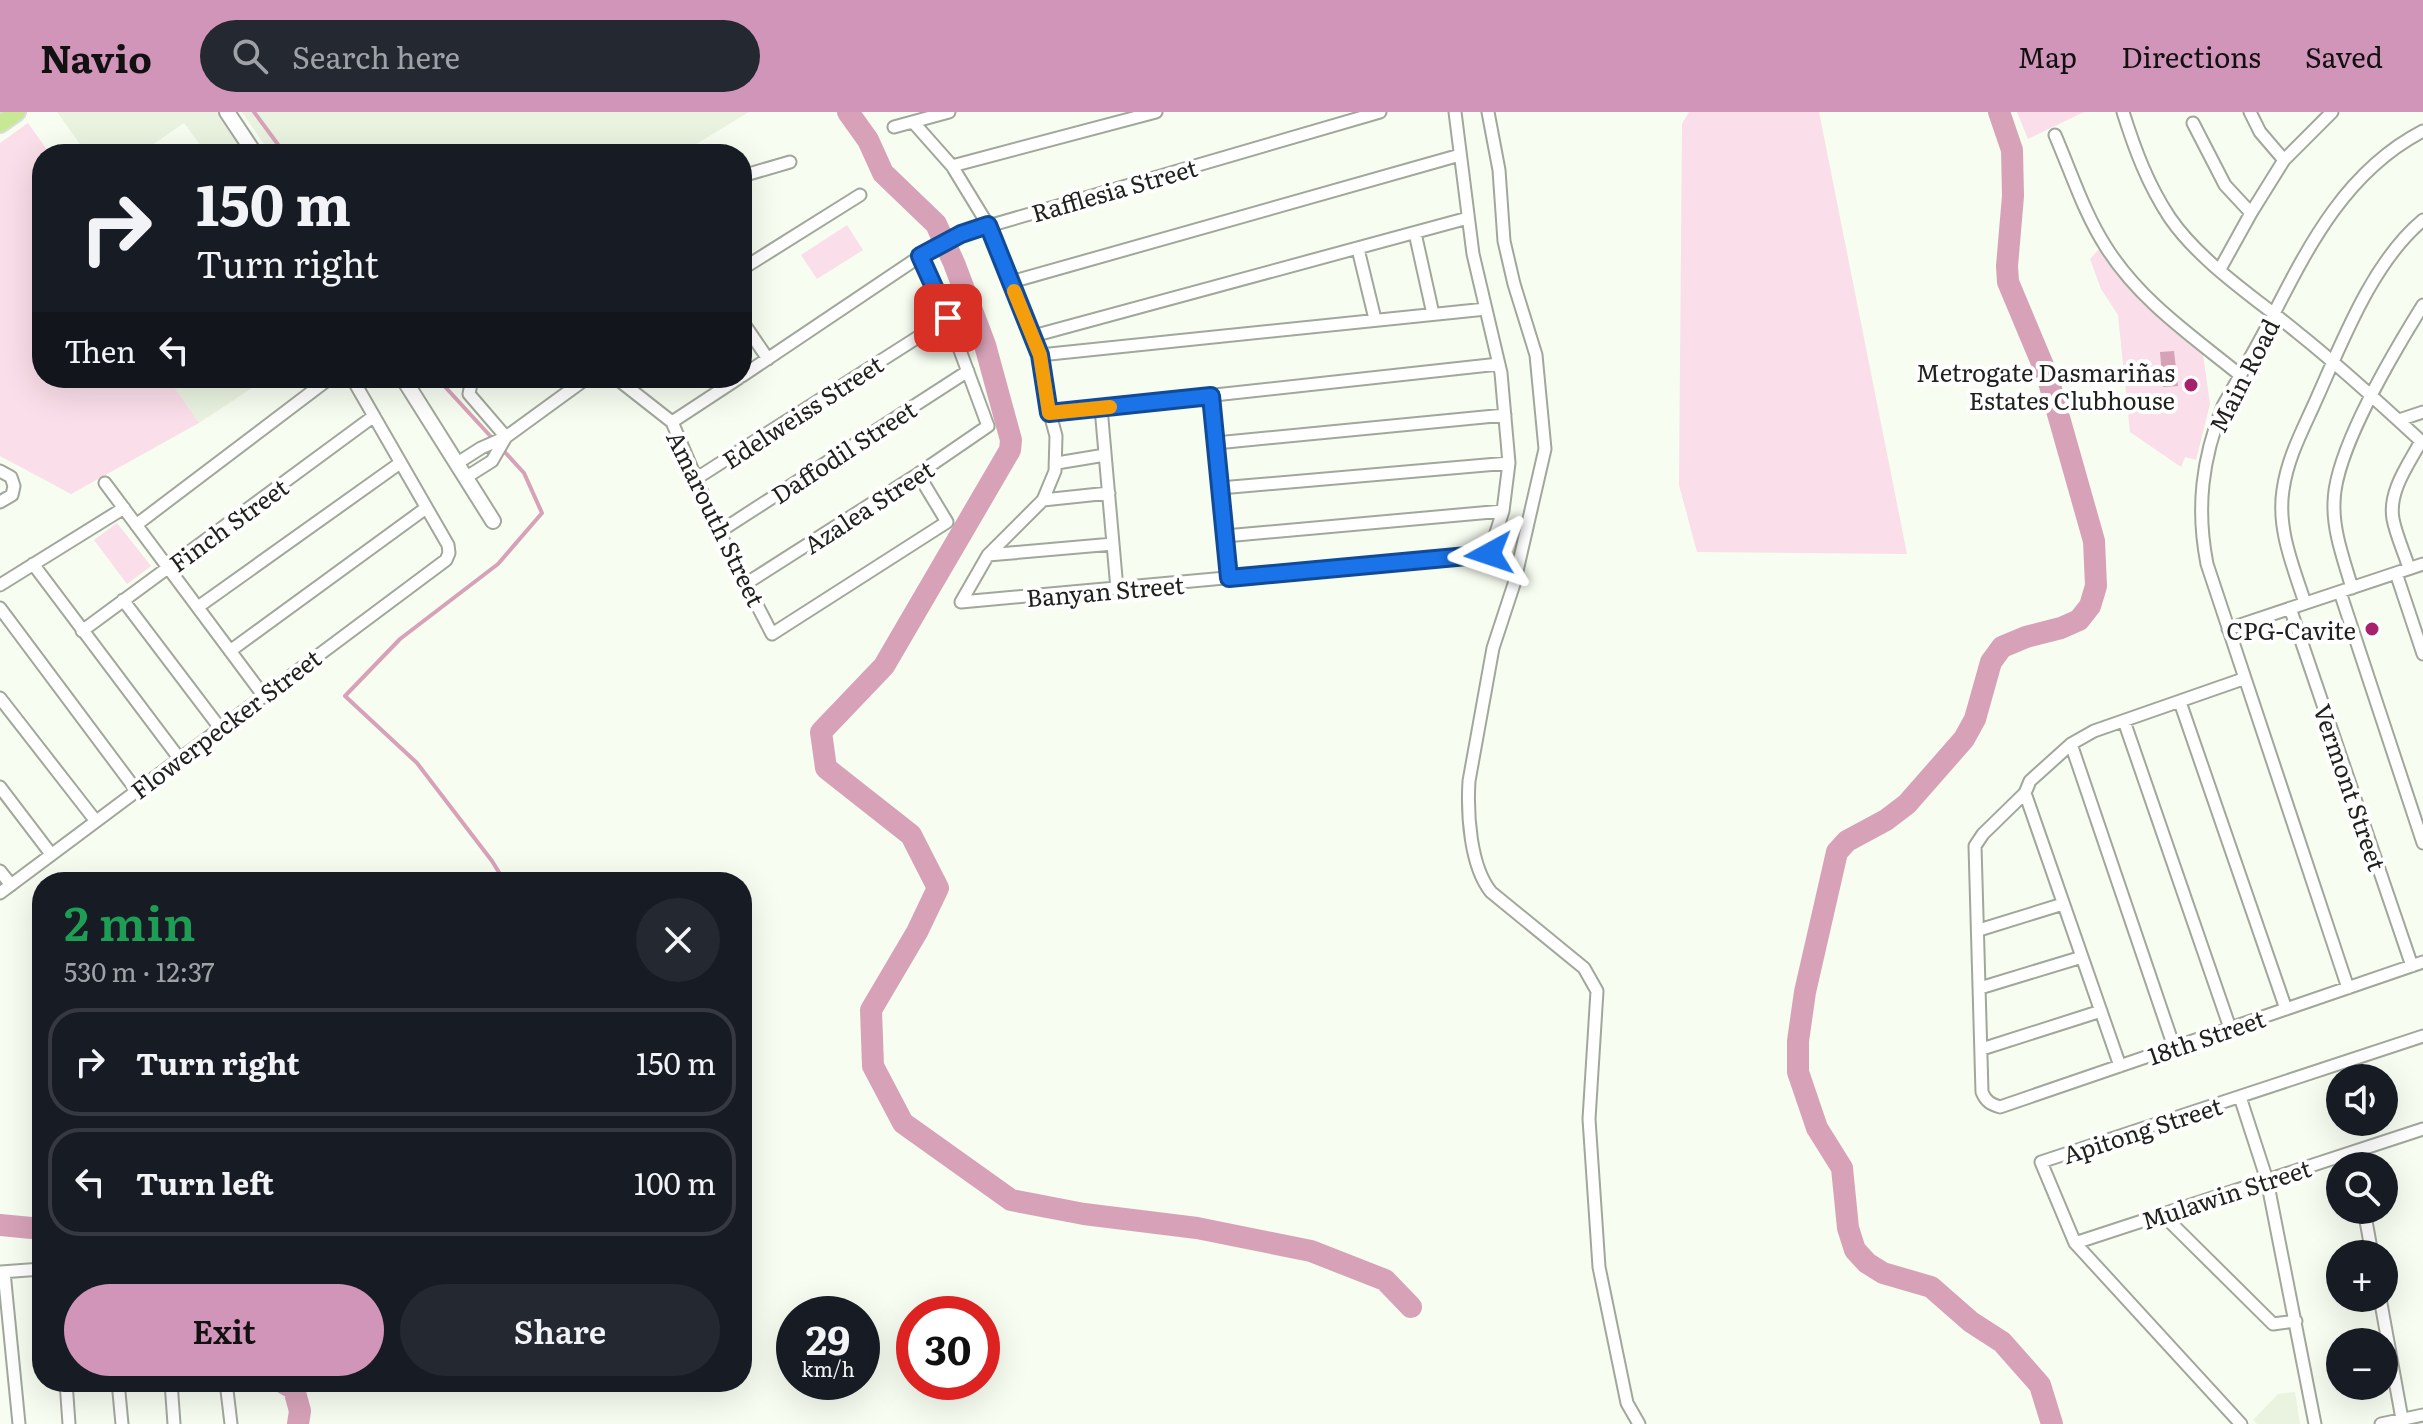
<!DOCTYPE html>
<meta charset="utf-8">
<style>
body{margin:0;font-family:Literata,serif;background:#242831;color:#f1f3f6;height:100vh;display:flex;flex-direction:column;font-size:30px;white-space:nowrap}
*{box-sizing:border-box;margin:0}
p{font-size:26px;color:#9ea1a6}
.icon{flex:none;width:44px;height:44px;fill:none;stroke:currentColor;stroke-width:2;stroke-linecap:round;stroke-linejoin:round}
.map{position:relative;flex:1;overflow:hidden}
.drawer{position:absolute;left:32px;top:760px;width:720px;height:520px;display:flex;flex-direction:column;background:#171b24;border-radius:32px;box-shadow:0 8px 32px #0002}
.drawer>*{flex:none}
.top-card{position:absolute;left:32px;top:32px;width:720px;height:244px;border-radius:32px;box-shadow:0 8px 32px #0002;background:#171b24;color:#f1f3f6;overflow:hidden}
.tools{position:absolute;left:2326px;top:952px;display:grid;gap:16px}
.tools a{display:grid;place-items:center;width:72px;height:72px;border-radius:50%;background:#171b24;box-shadow:0 8px 32px #0002;font-size:40px}
.speed{position:absolute;left:776px;top:1184px;display:flex;gap:16px;font-size:40px;font-weight:700;text-align:center}
.speed>*{display:grid;place-content:center;width:104px;height:104px;border-radius:50%;background:#171b24;box-shadow:0 8px 32px #0002;line-height:1}
.speed small{font-size:20px;font-weight:400}
.speed .limit{border:12px solid #d22;background:#fff;color:#111}
.pin{position:absolute;display:grid;place-items:center;width:68px;height:68px;color:#fff;margin:-34px;border-radius:16px;box-shadow:0 4px 12px #0006}
.me{position:absolute;width:88px;margin:-44px;rotate:265deg;stroke-linejoin:round;filter:drop-shadow(0 0 6px #0008)}
.turn{display:flex;align-items:center;gap:28px;height:168px;padding:0 32px;font-size:36px}
.turn .icon{width:104px;height:104px;stroke-width:2.5}
.turn b{display:block;font-size:56px;line-height:68px}
.then{display:flex;align-items:center;height:76px;padding:0 32px;background:#0003;gap:16px;font-size:30px}
.round{display:grid;place-items:center;flex:none;width:84px;height:84px;border-radius:42px;background:#242831}
.overview{display:flex;align-items:center;justify-content:space-between;height:136px;padding:0 32px}
h1{font-size:48px;font-weight:600;line-height:60px;color:#1e9e55}
.primary-button{display:flex;gap:16px;margin-top:auto;padding:16px 32px}
.primary-button a{flex:1;height:92px;border-radius:48px;background:#d095b8;color:#111;font-size:32px;font-weight:600;line-height:92px;text-align:center}
.primary-button a+a{background:#242831;color:#f1f3f6}
ul{padding:0;list-style:none}
li{display:flex;align-items:center;gap:24px;height:108px;margin:0 16px 12px;padding:0 16px;border:4px solid #363941;border-radius:32px}
li div{flex:1}
li b{display:block;font-size:30px}
li em{font-style:normal}
header{display:flex;align-items:center;gap:48px;box-sizing:border-box;height:112px;padding:0 40px;background:#d095b8;color:#111}
header strong{font-size:38px}
nav{display:flex;gap:44px;margin-inline-start:auto;font-size:28px}
.search{width:560px;height:72px;background:#242831;display:flex;align-items:center;gap:20px;box-sizing:border-box;padding:0 28px;border-radius:44px;color:#9ea1a6;font-size:30px}
.map>svg:first-child{display:block}
</style>
<header>
<strong>Navio</strong>
<div class="search"><svg class="icon" aria-label="search" viewBox="0 0 24 24"><circle cx="10" cy="10" r="6"/><path d="M15 15l6 6"/></svg>Search here</div>
<nav><a>Map</a><a>Directions</a><a>Saved</a></nav>
</header>
<div class="map">
<svg width="2423" height="1312" viewBox="0 0 2423 1312">
<rect width="100%" height="100%" fill="#f7fdf1"/>
<path fill="#eaf3e0" d="M57 0H218L246 42H207L184 11 139 42H87Z
M242 0H749L680 42H271Z
M168 266H267L199 311Z
M2295 1280 2300 1312H2257L2253 1308 2278 1282Z"/>
<path fill="#fadee9" d="M1689 0H1819L1907 442 1697 440 1679 373 1682 12Z
M2017 0H2084L2028 27Z
M28 11 50 42H42V266H168L199 311 71 382 0 344V31Z
M847 113 863 138 817 167 801 143Z
M2099 137 2151 199 2203 242 2210 292 2196 348 2185 345 2181 355 2130 320 2118 203 2101 177 2090 147Z
M117 411 151 454 127 472 94 428Z"/>
<path fill="#d7a2b8" d="M2174 239 2178 274 2163 275 2160 240Z"/>
<g fill="none" stroke-linecap="round" stroke-linejoin="round">
<path stroke="#d7a2b8" stroke-width="4" d="M254 0 285 42
M437 266 493 327
M502 337 524 361 542 401 498 452 400 527 345 584 417 651 492 749 505 770"/>
<path stroke="#d7a2b8" stroke-width="22" d="M848 0 868 28 883 61 936 112 954 151 985 233 1011 328 1010 338 884 554 821 620 826 656 911 723 938 776 917 820 871 898 873 954 903 1011 1011 1088 1084 1102 1197 1116 1311 1139 1385 1168 1411 1195
M1999 0 2012 38 2013 84 2007 154 2008 170 2047 263 2094 429 2096 474 2090 494 2079 508 2061 516 2026 525 2002 535 1991 550 1975 607 1964 627 1907 692 1886 708 1847 729 1837 740 1805 880 1798 929V960L1817 1016 1842 1056 1848 1116 1855 1138 1867 1151 1883 1161 1931 1175 1971 1210 2002 1230 2040 1273 2052 1312
M0 1113 42 1117
M282 1270 294 1277 300 1299 298 1312"/>
<defs>
<path id="minor" d="M1488 0 1499 58 1504 129 1514 172 1536 243 1545 337 1514 472 1493 536 1469 669C1467 702 1470 754 1491 780L1584 856 1597 879 1589 1007 1599 1155 1627 1291 1639 1312
M2123 0C2135 38 2148 73 2170 106 2201 151 2257 187 2298 221 2342 256 2382 293 2423 331
M2250 0 2260 20 2284 48
M913 10 952 54 988 113 1040 243 1046 287 1056 324 1055 359 1043 388 988 443 961 490
M2193 11 2225 73 2251 101
M894 15 949 0
M2055 23C2071 60 2084 101 2106 135 2140 189 2192 224 2240 263
M952 54 1156 0
M742 64 790 50
M1415 121 1433 202
M1358 137 1375 207
M742 157 860 83
M2220 157 2251 101 2284 48 2332 0
M1011 170 1460 43
M742 209 768 247
M1033 224 1468 106
M1040 243 1486 197
M742 264 931 137 961 122 1380 0
M479 266 471 272 469 282 506 325
M616 266 672 310 719 420 772 522 947 410 918 362
M1211 284 1229 466
M1101 296 1117 477
M1049 301 1499 252
M2399 308 2423 300
M672 310 739 266
M1216 331 1505 303
M1057 351 1105 343
M456 352 481 336 506 325 587 266
M0 359 11 365 14 374 12 383 0 390
M465 366 492 349 506 325
M697 366 948 206
M105 371 263 583
M1220 376 1509 351
M1043 388 1109 381
M136 413 330 266
M719 420 968 259
M1225 424 1503 399
M988 443 1113 432
M33 452 179 646
M2409 456C2404 440 2396 423 2393 407 2388 379 2409 352 2421 329
M2396 461 2423 542
M747 471 918 362 988 314 948 206 920 144
M0 473 124 396
M2352 476C2344 448 2333 420 2334 391 2334 340 2395 238 2423 193
M2340 480 2423 731
M123 488 220 616
M961 490 1489 442 1503 399 1509 351 1501 261 1473 142 1455 0
M2305 491C2293 454 2277 417 2283 378 2287 349 2300 323 2312 297 2340 236 2370 152 2423 108
M198 495 400 351
M0 496 136 678
M2290 496 2412 854
M2228 517 2423 452
M82 519 374 304
M230 539 426 396
M2243 567 2094 619 2071 632 2030 669 2025 681 1983 722 1975 734 1982 980C1986 990 1991 992 2000 995L2423 850
M0 586 95 708
M2180 590 2286 897
M2124 609 2230 916
M2071 632 2174 935
M0 675 51 742
M2025 681 2120 954
M0 759 11 773
M0 781 446 448 449 441 448 433 352 266
M1979 818 2063 792
M1980 876 2082 845
M2348 876 2207 452C2196 396 2202 347 2223 294 2238 267 2254 240 2268 213 2307 137 2344 60 2423 19
M1982 937 2101 899
M2240 985 2267 1068 2315 1312
M2364 1098 2372 1142
M2162 1102 2273 1212 2296 1209
M2075 1131 2423 1017
M1 1160 42 1157
M4 1160 19 1312
M2380 1186 2402 1307
M66 1270 69 1312
M118 1270 122 1312
M171 1270 174 1312
M226 1270 231 1312
M2241 1312 2075 1131 2041 1050 2423 924
M2381 1312 2423 1303"/>
<path id="tertiary" d="M227 0 255 42
M403 266 493 409"/>
<path id="primary" d="M0 12 17 0"/>
</defs>
<use href="#minor" stroke="#a1a79b" stroke-width="15"/>
<use href="#tertiary" stroke="#a1a79b" stroke-width="18"/>
<use href="#primary" stroke="#dbdcdb" stroke-width="20"/>
<use href="#minor" stroke="#fff" stroke-width="11"/>
<use href="#tertiary" stroke="#fff" stroke-width="14"/>
<use href="#primary" stroke="#c8e993" stroke-width="16"/>
</g>
<g fill="none" stroke-linecap="round" stroke-linejoin="round">
<defs>
<path id="route" d="M948 206 920 144 961 122 988 113 1040 243 1049 301 1211 284 1229 466 1489 442"/>
</defs>
<use href="#route" stroke="#114b97" stroke-width="20"/>
<use href="#route" stroke="#1a73e8" stroke-width="14"/>
<path stroke="#f59e0b" stroke-width="14" d="M1014 179 1040 243 1049 301 1110 295"/>
</g>
<g fill="#a7226c" stroke="#fff" stroke-width="3">
<circle cx="2191" cy="273" r="8"/>
<circle cx="2372" cy="517" r="8"/>
</g>
<g text-anchor="middle" dominant-baseline="central" stroke-width="8" stroke-linejoin="round" paint-order="stroke">
<g font-size="24" fill="#20221e" stroke="#fff">
<text transform="translate(1114 77) rotate(-16)">Rafflesia Street</text>
<text transform="translate(2243 263) rotate(-63)">Main Road</text>
<text transform="translate(802 299) rotate(-33)">Edelweiss Street</text>
<text transform="translate(843 339) rotate(-33)">Daffodil Street</text>
<text transform="translate(868 394) rotate(-33)">Azalea Street</text>
<text transform="translate(717 406) rotate(64)">Amarouth Street</text>
<text transform="translate(228 412) rotate(-36)">Finch Street</text>
<text transform="translate(1105 478) rotate(-5)">Banyan Street</text>
<text transform="translate(225 611) rotate(-37)">Flowerpecker Street</text>
<text transform="translate(2351 675) rotate(71)">Vermont Street</text>
<text transform="translate(2206 924) rotate(-19)">18th Street</text>
<text transform="translate(2142 1017) rotate(-18)">Apitong Street</text>
<text transform="translate(2226 1081) rotate(-18)">Mulawin Street</text>
</g>
<g font-size="24" fill="#20221e" stroke="#fff" text-anchor="end">
<text x="2175" y="259">Metrogate Dasmariñas<tspan x="2175" dy="28">Estates Clubhouse</tspan></text>
<text x="2356" y="517">CPG-Cavite</text>
</g>
</g>
</svg>
<div class="tools">
<a><svg class="icon" aria-label="sound" viewBox="0 0 24 24"><path d="M4 9h4l5-4v14l-5-4H4zM17 9q2 3 0 6"/></svg></a>
<a><svg class="icon" aria-label="search" viewBox="0 0 24 24"><circle cx="10" cy="10" r="6"/><path d="M15 15l6 6"/></svg></a>
<a>+</a>
<a>−</a>
</div>
<div class="speed"><div>29<small>km/h</small></div><div class="limit">30</div></div>
<div class="pin" style="left:948px;top:206px;background:#d93025"><svg class="icon" aria-label="arrive" viewBox="0 0 24 24"><path d="M6 21V4h12l-3 4 3 4H6"/></svg></div>
<svg class="me" style="left:1489px;top:442px" viewBox="-20 -20 40 40"><path d="M0-17L14 15 0 8-14 15z" fill="#1a73e8" stroke="#fff" stroke-width="4"/></svg>
<div class="top-card">
<div class="turn"><svg class="icon" aria-label="right" viewBox="0 0 24 24"><path d="M7 20v-9h11M14 6l5 5-5 5"/></svg><div><b>150 m</b>Turn right</div></div>
<div class="then">Then<svg class="icon" aria-label="left" viewBox="0 0 24 24"><path d="M17 20v-9H6M10 6l-5 5 5 5"/></svg></div>
</div>
<section class="drawer">
<div class="overview"><div><h1>2 min</h1><p>530 m · 12:37</p></div><a class="round"><svg class="icon" aria-label="close" viewBox="0 0 24 24"><path d="M6 6l12 12M18 6L6 18"/></svg></a></div>
<ul>
<li><svg class="icon" aria-label="right" viewBox="0 0 24 24"><path d="M7 20v-9h11M14 6l5 5-5 5"/></svg><div><b>Turn right</b></div><em>150 m</em></li>
<li><svg class="icon" aria-label="left" viewBox="0 0 24 24"><path d="M17 20v-9H6M10 6l-5 5 5 5"/></svg><div><b>Turn left</b></div><em>100 m</em></li>
</ul>
<div class="primary-button"><a>Exit</a><a>Share</a></div>
</section>
</div>
